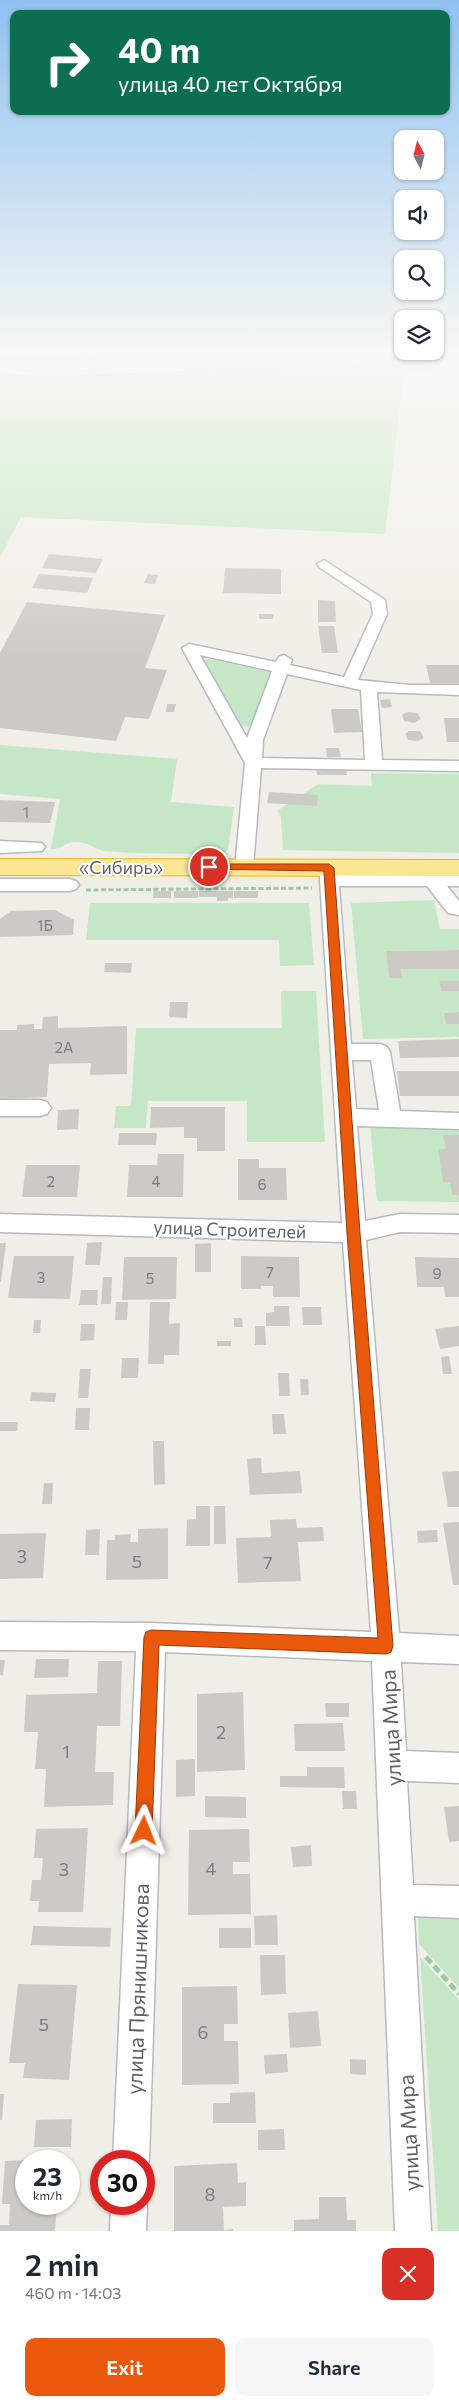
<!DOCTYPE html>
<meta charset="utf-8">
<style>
body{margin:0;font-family:Commissioner,sans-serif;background:#f6f6f7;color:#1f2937;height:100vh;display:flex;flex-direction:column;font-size:19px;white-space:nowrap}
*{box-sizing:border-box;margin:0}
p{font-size:16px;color:#747a83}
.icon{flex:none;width:28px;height:28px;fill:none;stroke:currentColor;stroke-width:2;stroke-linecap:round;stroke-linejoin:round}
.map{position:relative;height:2231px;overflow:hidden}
.drawer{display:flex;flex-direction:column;background:#fff;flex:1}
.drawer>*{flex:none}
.top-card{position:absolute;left:10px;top:10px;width:440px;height:105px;border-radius:10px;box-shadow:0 1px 4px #0004;background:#0b6e4f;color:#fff;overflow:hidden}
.needle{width:32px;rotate:353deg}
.controls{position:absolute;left:394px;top:130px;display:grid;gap:10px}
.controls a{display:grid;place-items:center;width:50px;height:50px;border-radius:10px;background:#fff;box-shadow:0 1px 4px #0004;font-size:25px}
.speed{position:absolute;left:15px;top:2150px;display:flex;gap:10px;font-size:25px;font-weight:700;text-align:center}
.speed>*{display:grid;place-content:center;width:65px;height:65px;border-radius:50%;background:#fff;box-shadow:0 1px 4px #0004;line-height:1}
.speed small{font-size:12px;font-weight:400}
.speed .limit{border:8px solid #d22;background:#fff;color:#111}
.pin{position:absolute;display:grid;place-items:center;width:42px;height:42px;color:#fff;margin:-21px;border:2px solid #fff;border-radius:50%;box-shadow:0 1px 5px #0007}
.me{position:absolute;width:55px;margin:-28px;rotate:2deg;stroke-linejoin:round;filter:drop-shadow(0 0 4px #0008)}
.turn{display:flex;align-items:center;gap:18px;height:105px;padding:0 25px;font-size:22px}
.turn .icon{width:65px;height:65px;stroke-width:2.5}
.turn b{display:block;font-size:35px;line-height:42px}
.round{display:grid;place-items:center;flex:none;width:52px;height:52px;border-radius:10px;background:#f6f6f7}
.summary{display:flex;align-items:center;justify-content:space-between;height:85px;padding:0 25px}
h1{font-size:30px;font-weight:600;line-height:38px}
.button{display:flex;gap:10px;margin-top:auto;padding:10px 25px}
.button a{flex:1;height:58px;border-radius:10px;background:#ea580c;color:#fff;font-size:20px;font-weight:600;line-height:58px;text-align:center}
.button a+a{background:#f6f6f7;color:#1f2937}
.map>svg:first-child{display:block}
</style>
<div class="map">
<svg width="459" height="2231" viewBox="0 0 459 2231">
<rect width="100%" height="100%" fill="#f0efe7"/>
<path fill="#c5e7c6" d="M96 350H396V354L387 358 257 367 76 374 0 372V352L89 359Z
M459 350V366L404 374 385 534 21 517 0 557V376L44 379 76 378 261 370 389 362 408 355V351Z
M209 659 274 673 257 727 236 726 201 660Z
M0 745 177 759 171 802 234 807 228 850 223 854C184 853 144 855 105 851 96 850 89 843 80 842 66 840 62 850 51 849L60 799 0 794Z
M371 773 459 774V853L283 850 281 817 277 811 318 784 372 786Z
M434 900 440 929H459V950L386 951 389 978H402L401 969H459V981L439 982 441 991H459V1012L444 1013 446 1024H459V1037L363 1039 351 903Z
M90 903H309L314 965 280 966 279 940H86Z
M281 991H316L325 1142H247V1101H148L146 1128H114L116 1106H131L136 1028H282Z
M370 1123H459V1202L377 1201Z
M418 1915 459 1917V1988L419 1944Z
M420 1957 459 2000V2231H438Z"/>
<path fill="#cccac4" d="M49 554 103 559 96 573 42 568Z
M225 568 281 569V594L223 593Z
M39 574 93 578 87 593 32 588Z
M148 574 158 575 155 584 144 583Z
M318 600 335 601 336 622H318Z
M27 602 165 615 145 668 167 670 149 719 125 717 116 741 0 728V653Z
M259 614H274L273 619H259Z
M318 626H334L338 653H322Z
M426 665H459V683H430Z
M390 699 392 707 382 708 380 700Z
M167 704H176L174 712H166Z
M331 709H358L362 732 334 733Z
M407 712 417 713 421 719 414 723 404 721 402 715Z
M444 718H459V742H447Z
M409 731H420L424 738 418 741 408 740 405 734Z
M326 748H339L341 757H327Z
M316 765H346L347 775H317Z
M269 792 318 795 317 806 267 803Z
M0 800 55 802 50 823 0 822Z
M153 891H171V898H153Z
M174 891H198V898H174Z
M199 891H233V898H228V901H217V897H199Z
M234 891H258V898H234Z
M55 910 74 920 73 935 0 937V919L11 911Z
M459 950V969H401L402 978H389L386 951Z
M105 963H132L131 973 104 972Z
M439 981H459V991H441Z
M170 1002H188L187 1018 169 1017Z
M459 1012V1024H446L444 1013Z
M58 1016V1028L127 1026V1074L90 1075 91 1063 49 1064 47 1097 0 1099V1030H17V1025L34 1024V1029H42L43 1017Z
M459 1039V1057L400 1058 398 1041Z
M397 1071H459V1096H400Z
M151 1107H225V1151H197V1138H184V1127L150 1128Z
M79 1109 78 1129 57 1130 58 1110Z
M119 1133H157L156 1145H118Z
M443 1135H459V1195H452L450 1182H443L438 1149H446Z
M158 1154H184L183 1197H127L129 1165H157Z
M238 1159H259V1168H286L287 1200H238Z
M26 1165H80L77 1197H22Z
M102 1242 100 1265H85L87 1243Z
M0 1243H6L1 1282H0Z
M211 1243V1272H195V1244Z
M14 1256H74L70 1299 8 1298Z
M241 1256 299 1257 300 1297H273V1286H261V1289H241Z
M124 1257H177L176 1299 122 1300Z
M415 1257 459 1258V1297H445L444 1287H417Z
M103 1277H112L111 1304H101Z
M81 1290H98L97 1305H79Z
M116 1302H128L127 1320H115Z
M150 1302H170L169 1324 180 1323 179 1355H164V1364H148Z
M274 1306H289L290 1326H266V1313L274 1312Z
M302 1307H321L322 1325H303Z
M234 1318H242L243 1327H234Z
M34 1320H41L40 1333H33Z
M81 1324H95L94 1340 80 1341Z
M255 1326H265L266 1345H255Z
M459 1326V1346L440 1349 435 1329Z
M217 1341H231V1346H217Z
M449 1356 452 1374H443L441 1357Z
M122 1358H139L138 1378H121Z
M80 1369H91L88 1398H78Z
M278 1373H289L290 1396H279Z
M300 1379H308L309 1395H301Z
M31 1392 56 1393 55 1402 30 1401Z
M76 1408H90L89 1430H75Z
M272 1414H284L286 1434H273Z
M0 1422H18L17 1431H0Z
M153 1441H164L165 1484 154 1485Z
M261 1458 262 1473 300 1471 302 1493 250 1495 247 1459Z
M459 1471V1507H448L442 1472Z
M44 1483H53L52 1504H42Z
M196 1506H210V1546H186L187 1520 196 1519Z
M214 1506H225L226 1544H214Z
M296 1519 297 1528 323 1527 324 1541 298 1542 301 1581 238 1583 236 1538 271 1537 270 1520Z
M459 1522V1585H453L443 1523Z
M168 1528V1579L106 1580 107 1540H115V1535L131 1534 130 1542H138V1529Z
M100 1529 99 1555H85L86 1530Z
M437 1530 438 1542 418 1543 417 1531Z
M46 1533 43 1578 0 1579V1534Z
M36 1659H69L68 1677 34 1678Z
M0 1660H5L3 1675H0Z
M98 1661H122L120 1726H97L95 1772H114L113 1805 44 1807 46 1769H35L38 1732H24L26 1695 97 1693Z
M243 1692 245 1770 197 1772V1694Z
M325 1703H349V1717H326Z
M343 1723 345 1751H295L294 1724Z
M195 1759V1796L176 1797V1760Z
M307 1767H344L345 1788 280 1787V1776H307Z
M342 1791H356L357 1809H343Z
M205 1796 246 1797V1818L205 1817Z
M459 1806V1841L449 1842 444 1807Z
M88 1828 83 1912H38L39 1901H30L32 1880H41L43 1858H34L36 1829Z
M249 1829 250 1862H233V1874H250L251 1914 188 1915 189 1830Z
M311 1845 312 1866 293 1867 291 1847Z
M277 1915 278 1945H255L254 1916Z
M33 1926 111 1928 110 1947 31 1945Z
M219 1928H251V1948H219Z
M260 1955H285L286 1994 261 1995Z
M18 1984 77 1985 69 2080 23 2078 25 2063H9Z
M237 1986 238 2024H224V2041H238L239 2084 182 2085V1987Z
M318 2011 321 2046 290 2048 288 2013Z
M287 2054 288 2072 265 2074 264 2055Z
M350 2059 366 2060V2075L350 2074Z
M255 2092 256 2123H213V2103H230V2093Z
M0 2094H4L2 2120H0Z
M72 2119 71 2147H34L36 2120Z
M284 2129 285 2150H258V2130Z
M26 2160V2204H57L55 2231H0V2225H9L10 2204H2L5 2161Z
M237 2163 238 2183 246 2182V2206L223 2207 224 2230 233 2229V2231H174V2166Z
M319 2197H346L347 2220H356V2231H294V2220L319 2219Z"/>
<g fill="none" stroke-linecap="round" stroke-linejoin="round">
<defs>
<path id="minor" d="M324 560 385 600 387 614 358 680 410 685H459V695L377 692 382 760 459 761V771L261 768 253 867 250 871H238L235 867 245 763 182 648 189 644 276 662 279 657 284 655 292 660 290 665 344 677 373 614 371 602 319 567 317 564ZM200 655 272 671 247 738ZM287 674 361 690 365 760 262 758 263 740Z
M0 841 42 843 45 847 42 851 0 853Z
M329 862 335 864 338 874H459V886H447L459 901V915L448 913 427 886H339L351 1044H380L387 1047 390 1052 400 1111 459 1113V1129L357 1126 365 1221 400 1214 459 1215V1233L400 1232 366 1240 399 1633 459 1636V1664L401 1662 406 1751 459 1753V1783L407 1781 413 1885 459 1886V1918L414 1916 431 2231H395L372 1661 165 1652 149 2161 144 2173V2161H113L136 1651 0 1650V1622L151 1623 371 1632 343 1242 0 1232V1214L342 1223 320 880V868L323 864ZM352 1060H371L379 1110 356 1109Z
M0 879H70L76 881 79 885 76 889 70 891H0Z
M0 1100H40L47 1102 51 1108 47 1114 40 1116H0Z
M144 2196 147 2204 146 2231H110L111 2204H144Z"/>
<path id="highway" d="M0 859 459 860V876L0 875Z"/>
</defs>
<use href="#minor" stroke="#b7b9bd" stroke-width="3"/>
<use href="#highway" stroke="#f4b404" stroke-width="2"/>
<path stroke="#9ec8ac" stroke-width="2" stroke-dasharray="3 1" stroke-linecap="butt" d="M0 374 42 377 78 376 259 369 384 361 401 356 400 350"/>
<path stroke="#9ec8ac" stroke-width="3" stroke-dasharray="5 2.5" stroke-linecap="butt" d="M86 890 312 888"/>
<path stroke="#9ec8ac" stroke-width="5" stroke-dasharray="8 4" stroke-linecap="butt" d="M426 1957 459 1994"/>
<use href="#minor" fill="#fff" fill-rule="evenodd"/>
<use href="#highway" fill="#fbe693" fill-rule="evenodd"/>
</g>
<linearGradient id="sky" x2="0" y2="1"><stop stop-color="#8fc1f1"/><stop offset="0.53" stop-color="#f8f8f4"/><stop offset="1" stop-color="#f8f8f4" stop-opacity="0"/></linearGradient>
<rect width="459" height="663" fill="url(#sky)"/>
<path fill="#ea580c" stroke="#983908" d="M209 864H329L334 868 360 1233 393 1646 391 1652 386 1654 159 1645 152 1831 149 1837 144 1840 138 1837 135 1831 144 1637 146 1632 151 1630 378 1638 347 1233 324 871 206 869 205 867Z"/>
<g text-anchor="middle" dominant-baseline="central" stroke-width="4" stroke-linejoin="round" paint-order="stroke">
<g font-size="15" fill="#7a7c7e">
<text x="26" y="812">1</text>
<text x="45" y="925">1Б</text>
<text x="64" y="1047">2А</text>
<text x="51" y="1181">2</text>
<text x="156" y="1181">4</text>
<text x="262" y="1184">6</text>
<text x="270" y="1272">7</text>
<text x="437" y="1273">9</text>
<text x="41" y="1277">3</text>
<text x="150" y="1278">5</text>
</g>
<g font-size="18" fill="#5e6267" stroke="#fff">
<text x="121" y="867">«Сибирь»</text>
<text transform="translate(230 1229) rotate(2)">улица Строителей</text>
</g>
<g font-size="18" fill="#7a7c7e">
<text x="22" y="1556">3</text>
<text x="137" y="1561">5</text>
<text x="268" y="1562">7</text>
<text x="221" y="1732">2</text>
<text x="66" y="1751">1</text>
<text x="211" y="1868">4</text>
<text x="64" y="1869">3</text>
<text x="44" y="2024">5</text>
<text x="203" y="2032">6</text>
<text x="210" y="2194">8</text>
</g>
<g font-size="21" fill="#5e6267" stroke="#fff">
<text transform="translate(390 1728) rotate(-93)">улица Мира</text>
<text transform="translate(137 1989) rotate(-88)">улица Прянишникова</text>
<text transform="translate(408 2133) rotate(-93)">улица Мира</text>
</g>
</g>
</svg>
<div class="controls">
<a><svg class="needle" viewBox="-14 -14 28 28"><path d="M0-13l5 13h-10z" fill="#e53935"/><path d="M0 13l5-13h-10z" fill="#747a83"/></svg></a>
<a><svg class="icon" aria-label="sound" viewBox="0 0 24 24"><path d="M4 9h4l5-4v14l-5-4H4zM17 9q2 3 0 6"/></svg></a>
<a><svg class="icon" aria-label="search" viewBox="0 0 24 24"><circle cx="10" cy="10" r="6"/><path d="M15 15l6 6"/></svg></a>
<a><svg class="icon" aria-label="layers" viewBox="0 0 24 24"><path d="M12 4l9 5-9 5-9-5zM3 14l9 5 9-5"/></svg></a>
</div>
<div class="speed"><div>23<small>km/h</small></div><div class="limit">30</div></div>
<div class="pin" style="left:209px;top:867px;background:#d93025"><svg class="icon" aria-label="arrive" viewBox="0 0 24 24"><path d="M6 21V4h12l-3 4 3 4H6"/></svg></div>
<svg class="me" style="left:144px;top:1831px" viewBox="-20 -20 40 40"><path d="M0-17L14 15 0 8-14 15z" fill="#ea580c" stroke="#fff" stroke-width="4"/></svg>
<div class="top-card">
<div class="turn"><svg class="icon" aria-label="right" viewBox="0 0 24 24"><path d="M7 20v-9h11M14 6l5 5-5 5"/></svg><div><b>40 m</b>улица 40 лет Октября</div></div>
</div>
</div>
<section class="drawer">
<div class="summary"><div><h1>2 min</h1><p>460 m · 14:03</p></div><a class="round" style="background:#d93025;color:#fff"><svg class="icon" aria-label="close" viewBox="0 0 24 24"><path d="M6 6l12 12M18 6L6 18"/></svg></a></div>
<div class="button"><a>Exit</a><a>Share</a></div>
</section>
